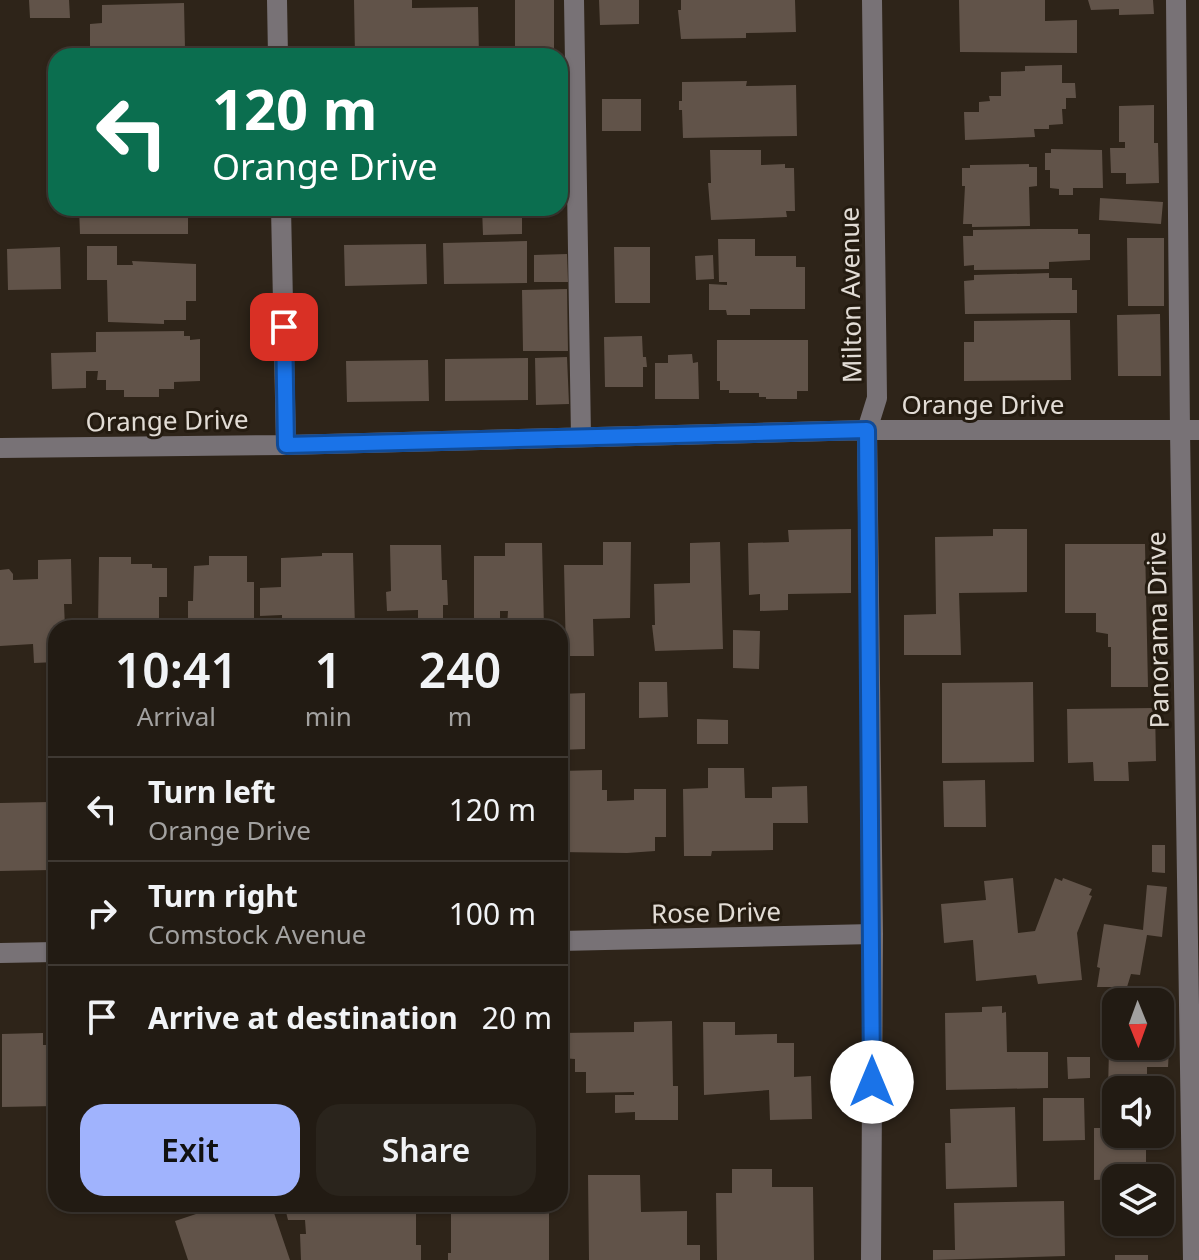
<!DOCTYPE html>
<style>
body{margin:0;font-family:"Noto Sans",sans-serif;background:#2a241c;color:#f1f3f6;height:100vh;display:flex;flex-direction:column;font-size:30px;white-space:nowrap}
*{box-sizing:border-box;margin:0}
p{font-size:26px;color:#a2a1a0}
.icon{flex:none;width:44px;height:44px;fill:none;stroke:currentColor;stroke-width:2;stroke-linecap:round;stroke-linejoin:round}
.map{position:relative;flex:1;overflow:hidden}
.sheet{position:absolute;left:48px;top:620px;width:520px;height:592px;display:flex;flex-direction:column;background:#221b13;border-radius:24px;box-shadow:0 2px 6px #0004,0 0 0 2px #3f3933}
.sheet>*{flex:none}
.banner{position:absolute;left:48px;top:48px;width:520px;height:168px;border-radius:24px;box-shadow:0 2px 6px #0004,0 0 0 2px #3f3933;background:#0b6e4f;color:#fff;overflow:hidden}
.needle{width:52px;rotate:179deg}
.fabs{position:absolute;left:1102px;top:988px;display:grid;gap:16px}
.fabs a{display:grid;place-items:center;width:72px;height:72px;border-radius:16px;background:#221b13;box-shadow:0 2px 6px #0004,0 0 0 2px #3f3933;font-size:40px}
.pin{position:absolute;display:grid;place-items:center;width:68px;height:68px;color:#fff;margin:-34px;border-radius:16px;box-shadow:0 4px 12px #0006}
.me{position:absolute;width:88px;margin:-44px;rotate:0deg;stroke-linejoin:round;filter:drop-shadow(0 0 6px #0008)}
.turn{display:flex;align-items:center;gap:28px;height:168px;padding:0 32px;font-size:36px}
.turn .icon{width:104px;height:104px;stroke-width:2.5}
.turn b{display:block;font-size:56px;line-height:68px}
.eta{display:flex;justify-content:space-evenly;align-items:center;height:136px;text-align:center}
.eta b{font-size:48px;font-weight:600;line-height:56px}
.button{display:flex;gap:16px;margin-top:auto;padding:16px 32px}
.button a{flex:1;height:92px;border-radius:24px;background:#a0b3fd;color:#111;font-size:32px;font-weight:600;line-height:92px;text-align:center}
.button a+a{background:#2a241c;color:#f1f3f6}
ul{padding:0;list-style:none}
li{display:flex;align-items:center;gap:24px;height:104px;padding:0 32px;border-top:2px solid #3f3933}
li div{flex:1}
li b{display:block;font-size:30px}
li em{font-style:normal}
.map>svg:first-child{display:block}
</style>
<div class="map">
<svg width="1199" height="1260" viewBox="0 0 1199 1260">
<rect width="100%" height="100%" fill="#2e2419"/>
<path fill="#615349" d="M29 0H69L70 18H30Z
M354 0H412V8L478 7 479 56H355Z
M515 0H554V56H515Z
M599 0H639V24L600 25Z
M681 0H795L796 32 746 33V38L681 39 678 10H681Z
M959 0H1045V21L1077 20V53L960 52Z
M1088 0H1153L1154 14 1119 15V9L1091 10Z
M184 3 185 49 174 50V56H103V46L90 47V24L102 23V5Z
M1062 65V83H1075L1076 98H1066V109H1062L1063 124 1049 125V129H1034L1035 137 965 140 964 112H979V102L990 101 989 96H1001V72L1025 71V66Z
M747 81 746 86 796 85 797 136 683 138 682 110H679V101H682V82Z
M602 99H641V131H602Z
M1154 105V143H1158L1159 183 1126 184V173H1111L1110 148H1125V142H1119V106Z
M1051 149 1102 150 1103 188H1073V195H1059V189L1050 188V170H1045V153H1051Z
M710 150H761V165L785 164V168H794L795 211H786L787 217 711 220 708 183H711Z
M1029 164V167H1037V186L1029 187 1030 226 972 227V224H963L965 186H962V168H970V165Z
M1100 198 1163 202 1161 224 1099 220Z
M79 208H188V234H80Z
M393 208H458V213H443V217L417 218V212H393Z
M482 208H522V234L483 235Z
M1041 229H1078V234H1090V260L1049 262V269L974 270V265L964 266 963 236H973V230Z
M1127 238H1164V306H1128Z
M718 239H755V256H796V267H805V309H750V315H727L726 310H709V284L727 285V282H719Z
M527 241V283L444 284 443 243Z
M426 244 427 284 345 286 344 245Z
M87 246H117V265H133L132 261 196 264V301H186V320H164V324L108 322 107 280H87Z
M60 247 61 289 8 290 7 249Z
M614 247H650V303H615Z
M567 254 568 282H534V255Z
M713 255 714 279 696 280 695 256Z
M1049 273V278H1072V290H1077V313L965 314 964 281 974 280V275Z
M567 289 568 351H523L522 290Z
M1160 314 1161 376H1118L1117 315Z
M1054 320H1070L1071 380 964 381V342H974V321Z
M184 331V336H190V340L200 339V381L174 382V389H159V397H124V390H106V380H97L98 371H86V388L52 389 51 353 96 352V332Z
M642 336 643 357H646L647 367H643V387H605L604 337Z
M717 340H808V391H797V399H766V397H759V393H729V390H720V381H717Z
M692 354 693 363 698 362 699 399H655V363H668V355Z
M567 357 569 404 536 405 535 358Z
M528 358V400L445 401V359Z
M428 360 429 401 347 402 346 361Z
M851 529V593L788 594V610L760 611V594L749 595 748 543 789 542 788 530Z
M993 529H1027V592L959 593 961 655H904V615L936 614 935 537 993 536Z
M603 542H631L630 618 593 619 594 656H566L564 565H603Z
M720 542 723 649 655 651 652 625H655L654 584 690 583V543Z
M505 543H542L544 628H507L508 611H500V628H474V556H505Z
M1065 544H1145L1148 687H1111V647H1108V634L1096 632V613H1065Z
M390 545H441L442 580H447L448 605H443V628H418V610L387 611 386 592 391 591Z
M322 553H353L355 628H282V615L260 616V588L281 587V558L322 556Z
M209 556H247V582H254V628H188V601H193L194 566 209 565Z
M99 557H131V564H152V568H167V597H159V628H98Z
M71 559 72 604H64L65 628H56V662L34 663 33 644 0 646V570L9 569 13 574V580L38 579V560Z
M733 630 760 631 759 669 733 668Z
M639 682H667L668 717 639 718Z
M1033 682 1034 762 942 763V683Z
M585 693V749L560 750V694Z
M1155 708 1156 761 1128 762 1129 781H1094L1093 762 1068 763 1067 709Z
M697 719 728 720V744H697Z
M708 768H744L745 798H772V787L807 786 808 823H773V850L712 851 711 856H684L683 789 708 788Z
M602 770V790H607V801L634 800V789H666V837H655V851L627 853 560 852V771Z
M985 780 986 827H944L943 781Z
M50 802V806H56V863H51V870L0 871V803Z
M1152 845H1165V873L1152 872Z
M1013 878 1018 933 1035 931 1055 878 1062 881 1063 878 1092 889 1089 895 1092 896 1077 933 1082 980 1038 984 1036 975 976 981 973 940 944 943 941 904 986 900 984 881Z
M1147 885 1167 887 1162 937 1147 935 1140 975 1131 974 1127 987H1097L1100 968 1097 967 1104 924 1143 930Z
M1002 1006V1013L1006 1012 1007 1052H1048V1088L946 1090 945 1013 982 1012V1007Z
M1110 1010H1116V1046H1160V1011H1174L1173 1049H1169L1168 1067H1147V1081H1136V1090H1108Z
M672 1021 673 1086H678V1120H635V1112L615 1113V1095H634V1092L586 1093V1072H575V1059L560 1058V1033L634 1032V1022Z
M703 1022H735V1035L777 1034V1043H794V1077L811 1076 812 1119 770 1120 769 1090 704 1095Z
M43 1033V1045H56V1106L2 1107V1034Z
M1067 1057H1090V1078L1068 1079Z
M1043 1098H1084L1085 1140 1043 1141Z
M1015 1107 1017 1187 946 1189 945 1143H951L950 1109Z
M1094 1128H1116V1134H1140V1150H1146V1178L1094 1180Z
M732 1169H772V1187H813L814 1260H717L716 1193H732Z
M588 1175H640L641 1212 687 1211V1245H700V1260H589Z
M1064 1201 1065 1256 933 1260V1250H955L954 1203Z
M226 1204H269L270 1208 272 1207 290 1260H188L175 1221Z
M284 1204H416V1245H421V1260H301L300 1234H306L305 1220H288Z
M451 1204H549V1260H448V1253H451Z
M1115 1255H1148V1260H1115Z"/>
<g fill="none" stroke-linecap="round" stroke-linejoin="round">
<path stroke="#787276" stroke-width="20" d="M277 0 278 56
M574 0 581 437
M1176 0 1180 431 1193 1260
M281 208 286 445
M0 448 286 445 867 430H1199
M560 941 873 934
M0 953 56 952
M871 1260 873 934 867 430 877 398 872 0"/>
</g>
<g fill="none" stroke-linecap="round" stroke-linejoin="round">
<defs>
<path id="route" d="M284 327 286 445 867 430 872 1082"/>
</defs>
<use href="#route" stroke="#114b97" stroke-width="20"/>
<use href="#route" stroke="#1a73e8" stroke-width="14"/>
</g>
<g text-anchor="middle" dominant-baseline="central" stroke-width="6" stroke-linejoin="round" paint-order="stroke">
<g font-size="26" fill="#e2dcd5" stroke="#241b10">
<text transform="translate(850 295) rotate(-91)">Milton Avenue</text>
<text x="983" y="404">Orange Drive</text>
<text transform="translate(167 420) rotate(-1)">Orange Drive</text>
<text transform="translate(1157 630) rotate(-91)">Panorama Drive</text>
<text transform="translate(716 912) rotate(-1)">Rose Drive</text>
</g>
</g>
</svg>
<div class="fabs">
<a><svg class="needle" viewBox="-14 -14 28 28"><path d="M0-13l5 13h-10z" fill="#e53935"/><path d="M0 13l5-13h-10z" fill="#a2a1a0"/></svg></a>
<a><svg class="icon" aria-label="sound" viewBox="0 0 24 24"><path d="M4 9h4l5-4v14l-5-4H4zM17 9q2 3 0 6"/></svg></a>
<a><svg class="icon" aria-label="layers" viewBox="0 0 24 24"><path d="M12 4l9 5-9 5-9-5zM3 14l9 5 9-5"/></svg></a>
</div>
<div class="pin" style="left:284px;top:327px;background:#d93025"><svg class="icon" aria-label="arrive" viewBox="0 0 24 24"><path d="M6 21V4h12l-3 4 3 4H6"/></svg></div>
<svg class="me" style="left:872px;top:1082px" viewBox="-20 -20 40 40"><circle r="19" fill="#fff"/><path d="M0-13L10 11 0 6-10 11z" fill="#1a73e8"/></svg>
<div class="banner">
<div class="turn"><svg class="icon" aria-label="left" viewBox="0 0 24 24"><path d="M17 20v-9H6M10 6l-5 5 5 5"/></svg><div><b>120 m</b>Orange Drive</div></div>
</div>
<section class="sheet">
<div class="eta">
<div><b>10:41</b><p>Arrival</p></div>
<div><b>1</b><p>min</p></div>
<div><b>240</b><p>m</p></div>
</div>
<ul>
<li><svg class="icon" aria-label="left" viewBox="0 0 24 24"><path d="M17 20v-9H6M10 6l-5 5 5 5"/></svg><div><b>Turn left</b><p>Orange Drive</p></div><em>120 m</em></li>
<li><svg class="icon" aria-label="right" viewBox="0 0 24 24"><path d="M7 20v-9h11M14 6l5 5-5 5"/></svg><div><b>Turn right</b><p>Comstock Avenue</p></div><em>100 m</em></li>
<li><svg class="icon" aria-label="arrive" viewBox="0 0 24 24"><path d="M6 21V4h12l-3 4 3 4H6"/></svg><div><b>Arrive at destination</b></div><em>20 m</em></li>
</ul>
<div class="button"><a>Exit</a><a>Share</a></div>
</section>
</div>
